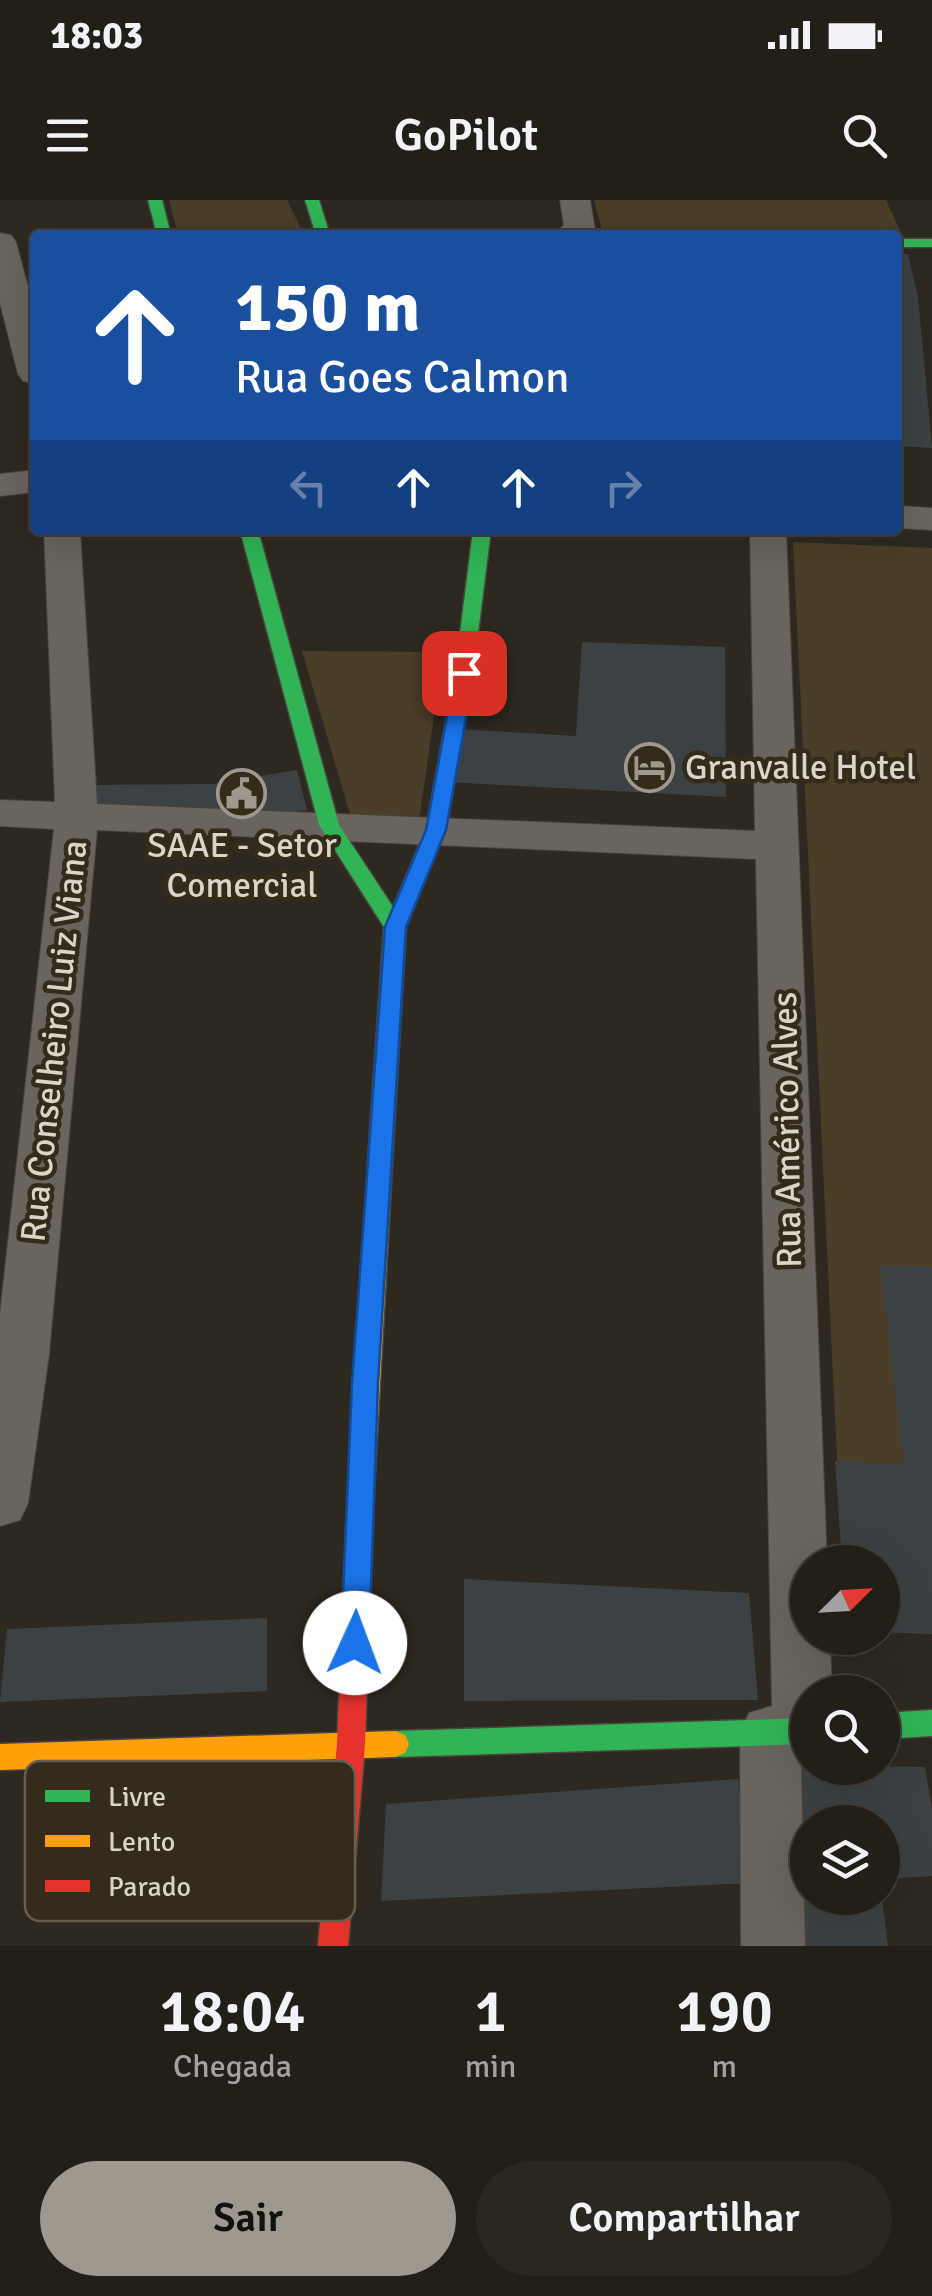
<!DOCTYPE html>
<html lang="pt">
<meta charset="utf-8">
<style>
body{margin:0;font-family:Signika,sans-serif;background:#2a2721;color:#f1f3f6;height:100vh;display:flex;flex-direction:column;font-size:38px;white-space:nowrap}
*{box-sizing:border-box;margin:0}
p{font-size:32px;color:#a2a2a2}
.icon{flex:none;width:55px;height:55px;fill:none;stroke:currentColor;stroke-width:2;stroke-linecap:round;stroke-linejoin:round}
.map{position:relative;height:1746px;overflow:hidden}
.drawer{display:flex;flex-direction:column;background:#221f18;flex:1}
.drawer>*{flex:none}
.banner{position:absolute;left:30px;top:30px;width:872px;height:305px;border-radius:10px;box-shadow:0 10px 40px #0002,0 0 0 2px #3f3d37;background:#1a4fa0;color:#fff;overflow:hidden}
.needle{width:65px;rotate:66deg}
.tools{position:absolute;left:790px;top:1345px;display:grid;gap:20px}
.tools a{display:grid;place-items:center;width:110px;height:110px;border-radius:50%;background:#221f18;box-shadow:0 10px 40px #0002,0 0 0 2px #3f3d37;font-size:50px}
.pin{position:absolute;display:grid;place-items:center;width:85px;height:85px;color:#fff;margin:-42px;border-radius:20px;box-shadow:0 5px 15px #0006}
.me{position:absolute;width:110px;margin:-55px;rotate:2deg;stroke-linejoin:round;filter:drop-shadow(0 0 8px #0008)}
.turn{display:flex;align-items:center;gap:35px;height:210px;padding:0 40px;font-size:45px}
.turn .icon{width:130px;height:130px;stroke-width:2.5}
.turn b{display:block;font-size:70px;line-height:85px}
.lanes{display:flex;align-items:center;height:95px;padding:0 40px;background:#0003;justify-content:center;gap:50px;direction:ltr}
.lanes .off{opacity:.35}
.eta{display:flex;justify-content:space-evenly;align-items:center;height:170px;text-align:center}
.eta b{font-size:60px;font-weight:600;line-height:70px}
.cta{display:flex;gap:20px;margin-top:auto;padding:20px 40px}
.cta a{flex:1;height:115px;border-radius:60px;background:#9e988e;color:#111;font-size:40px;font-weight:600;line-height:115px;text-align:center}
.cta a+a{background:#2a2721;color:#f1f3f6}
.status{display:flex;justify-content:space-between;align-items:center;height:70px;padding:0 50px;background:#221f18;direction:ltr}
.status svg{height:28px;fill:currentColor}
header{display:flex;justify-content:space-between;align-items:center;height:130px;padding:0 40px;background:#221f18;font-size:45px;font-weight:600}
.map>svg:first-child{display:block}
</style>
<div class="status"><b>18:03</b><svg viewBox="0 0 49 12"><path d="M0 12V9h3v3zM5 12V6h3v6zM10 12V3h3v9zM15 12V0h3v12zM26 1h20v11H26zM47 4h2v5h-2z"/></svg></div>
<header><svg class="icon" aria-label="menu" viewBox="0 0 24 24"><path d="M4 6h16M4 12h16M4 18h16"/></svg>GoPilot<svg class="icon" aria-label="search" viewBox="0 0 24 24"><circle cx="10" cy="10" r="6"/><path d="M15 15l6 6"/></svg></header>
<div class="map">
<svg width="932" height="1746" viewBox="0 0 932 1746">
<rect width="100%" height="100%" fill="#2e2920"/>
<path fill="#4b3e28" d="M169 0H287L304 35H178Z
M594 0H886L902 35H883L872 29 603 34Z
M793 342 932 348V1434L883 1432 882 1362H842Z
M302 451 443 452 419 621H352Z"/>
<path fill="#3c4243" d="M898 54H908L918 97 932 248 898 246Z
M582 442 725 447 726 597 447 582 459 529 576 536Z
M297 570 307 610 221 618 93 613 90 585 213 584Z
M880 1066 932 1067V1434L882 1432V1362H842L835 1261 904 1264Z
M464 1379 749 1393 758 1500 464 1501Z
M267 1418V1491L0 1502 7 1429Z
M782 1565 925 1567 932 1609V1676L882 1679V1622H808V1698H882L888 1746H785Z
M738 1579 749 1683 381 1701 386 1604Z"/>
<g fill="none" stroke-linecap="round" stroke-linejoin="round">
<defs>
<path id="street" d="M560 0H590L595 29 591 35H555L564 25Z
M0 33 11 35 16 42 35 113V184L23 181 18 174 0 103Z
M35 270V292L0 296V274Z
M898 306 932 308V330L898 328Z
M44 330H80L97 604 755 631 750 330H786L827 1362H808V1438H830L832 1492H808V1557L801 1558 805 1746H741L740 1532 749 1513 772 1506 756 659 97 630 49 1154 28 1303 20 1320 0 1326V1114L54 629 0 626V600L55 602Z"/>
<path id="fast" d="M148 0H162L171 35H157Z
M305 0H319L330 35H316Z
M898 39H932V47H898Z
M240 330H258L339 625 393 707 426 629 455 473 473 330H491L473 473 446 629 406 727 394 931 382 939 370 931 384 727 319 625Z
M932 1510V1536L882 1539V1513Z
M808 1518V1544L395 1557 385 1553 381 1544 385 1535 395 1531Z"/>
<path id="slow" d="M382 923 394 931 372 1329 368 1337 359 1340 350 1337 346 1329 370 931Z
M395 1531 405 1535 409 1544 405 1553 395 1557 0 1570V1544Z"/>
<path id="jam" d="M359 1318 368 1321 372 1329 365 1544 348 1746H318L337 1544 346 1329 350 1321Z"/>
</defs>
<use href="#street" stroke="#49443c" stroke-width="2"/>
<use href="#fast" stroke="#49443c" stroke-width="3"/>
<use href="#slow" stroke="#49443c" stroke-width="3"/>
<use href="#jam" stroke="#49443c" stroke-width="3"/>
<use href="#street" fill="#69645d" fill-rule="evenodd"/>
<use href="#fast" fill="#30b455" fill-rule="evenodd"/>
<use href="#slow" fill="#ff9f0a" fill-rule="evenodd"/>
<use href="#jam" fill="#e5322d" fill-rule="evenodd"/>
</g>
<path fill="#1a73e8" stroke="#114b97" stroke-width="2.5" d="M464 468 474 473 446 630 406 727 378 1183 369 1443 365 1451 355 1455 345 1451 341 1443 352 1183 385 727 426 630 455 473Z"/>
<defs>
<symbol id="hotel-ring" viewBox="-11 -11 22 22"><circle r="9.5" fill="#342b1a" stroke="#9e988e" stroke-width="1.5"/><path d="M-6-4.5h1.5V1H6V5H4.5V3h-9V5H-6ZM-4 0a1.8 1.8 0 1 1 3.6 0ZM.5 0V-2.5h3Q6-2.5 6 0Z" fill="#9e988e"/></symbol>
<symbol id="civic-ring" viewBox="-11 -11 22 22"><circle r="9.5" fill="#342b1a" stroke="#9e988e" stroke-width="1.5"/><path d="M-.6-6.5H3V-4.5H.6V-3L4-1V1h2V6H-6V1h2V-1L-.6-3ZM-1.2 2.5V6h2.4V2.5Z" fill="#9e988e"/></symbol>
</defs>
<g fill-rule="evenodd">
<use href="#hotel-ring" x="622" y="540" width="55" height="55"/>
<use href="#civic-ring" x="214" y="566" width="55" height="55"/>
</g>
<g text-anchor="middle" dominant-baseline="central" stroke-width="9" stroke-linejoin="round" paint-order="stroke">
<g font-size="35" fill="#dad4ca" stroke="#342b1a" text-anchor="start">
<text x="685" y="567">Granvalle Hotel</text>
<text x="242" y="645" text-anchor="middle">SAAE - Setor<tspan x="242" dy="40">Comercial</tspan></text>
</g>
<g font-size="35" fill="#dad4ca" stroke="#342b1a">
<text transform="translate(54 841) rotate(-84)">Rua Conselheiro Luiz Viana</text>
<text transform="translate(787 930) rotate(-91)">Rua Américo Alves</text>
</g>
</g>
<rect x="25" y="1561" width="330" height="160" rx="15" fill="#342b1a" stroke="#665e4f" stroke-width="2.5"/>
<rect x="45" y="1590" width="45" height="12" fill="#30b455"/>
<rect x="45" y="1635" width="45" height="12" fill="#ff9f0a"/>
<rect x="45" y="1680" width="45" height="12" fill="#e5322d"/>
<g font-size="28" fill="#dad4ca">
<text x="108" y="1606">Livre</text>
<text x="108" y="1651">Lento</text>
<text x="108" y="1696">Parado</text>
</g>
</svg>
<div class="tools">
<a><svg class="needle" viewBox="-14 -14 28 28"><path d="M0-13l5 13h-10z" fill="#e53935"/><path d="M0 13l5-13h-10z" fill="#a2a2a2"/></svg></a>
<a><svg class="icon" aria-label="search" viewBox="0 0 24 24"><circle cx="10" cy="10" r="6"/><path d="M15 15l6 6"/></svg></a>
<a><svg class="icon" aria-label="layers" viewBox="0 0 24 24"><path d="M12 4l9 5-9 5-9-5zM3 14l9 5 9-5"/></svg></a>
</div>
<div class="pin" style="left:464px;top:473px;background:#d93025"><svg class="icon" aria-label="arrive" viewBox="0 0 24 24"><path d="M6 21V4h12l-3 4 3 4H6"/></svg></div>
<svg class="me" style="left:355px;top:1443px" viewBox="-20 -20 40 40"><circle r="19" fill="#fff"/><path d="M0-13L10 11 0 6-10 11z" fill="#1a73e8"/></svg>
<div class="banner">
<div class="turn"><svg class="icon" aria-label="ahead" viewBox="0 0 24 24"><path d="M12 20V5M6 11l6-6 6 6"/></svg><div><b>150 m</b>Rua Goes Calmon</div></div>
<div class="lanes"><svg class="icon off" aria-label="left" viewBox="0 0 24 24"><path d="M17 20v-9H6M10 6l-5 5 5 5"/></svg><svg class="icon" aria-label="ahead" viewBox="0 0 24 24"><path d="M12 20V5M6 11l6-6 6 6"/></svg><svg class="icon" aria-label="ahead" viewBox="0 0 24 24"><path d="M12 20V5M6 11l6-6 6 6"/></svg><svg class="icon off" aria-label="right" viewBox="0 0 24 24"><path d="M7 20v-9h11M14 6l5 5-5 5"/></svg></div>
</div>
</div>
<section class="drawer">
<div class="eta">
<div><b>18:04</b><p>Chegada</p></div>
<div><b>1</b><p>min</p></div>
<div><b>190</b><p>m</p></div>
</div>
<div class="cta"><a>Sair</a><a>Compartilhar</a></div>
</section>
